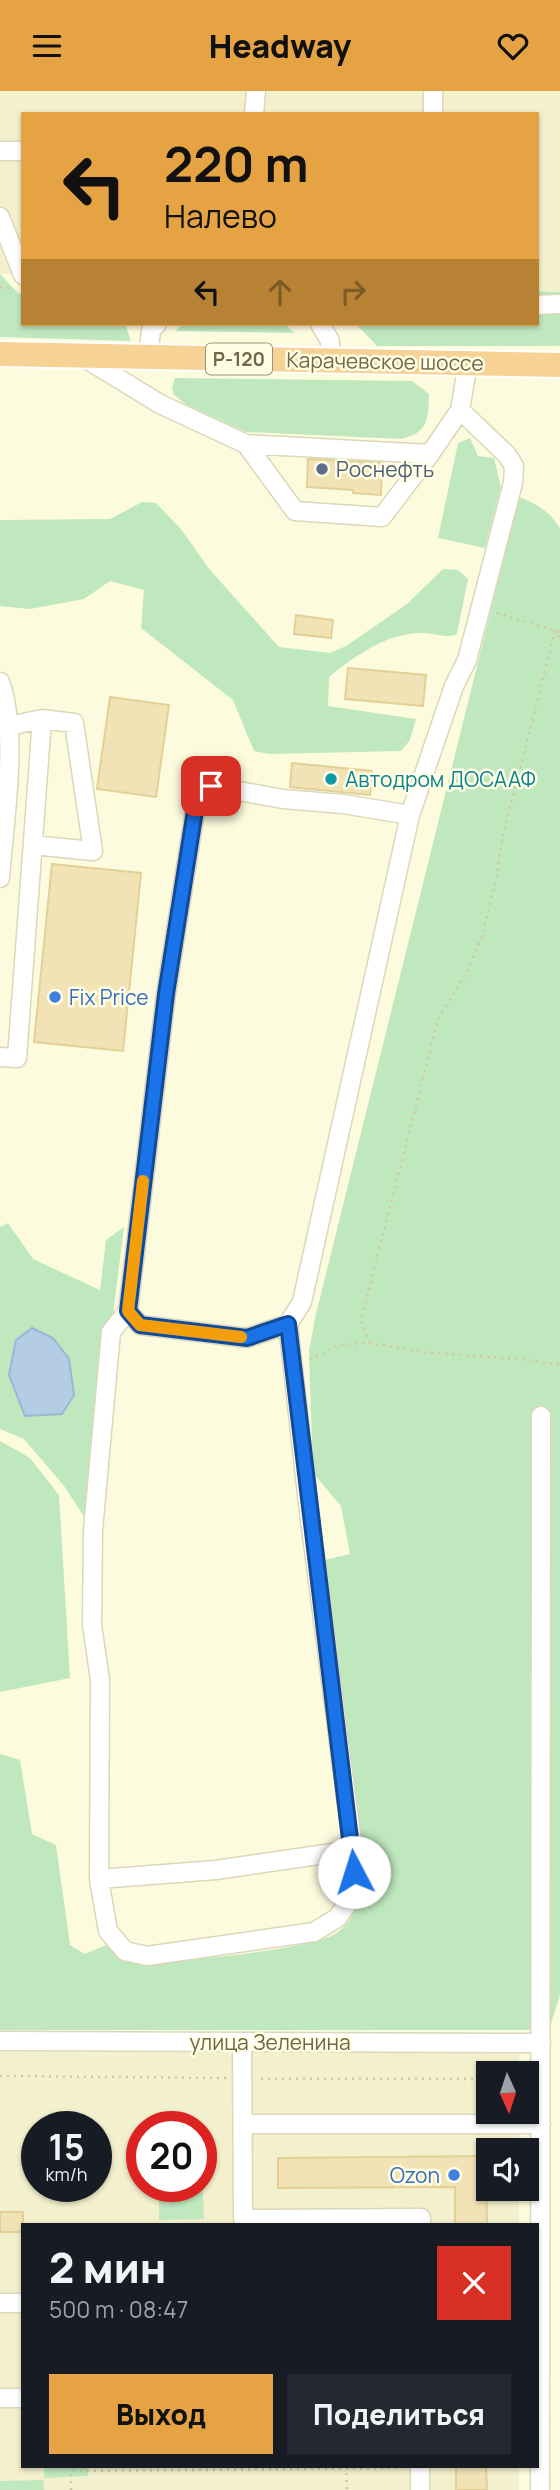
<!DOCTYPE html>
<html lang="ru">
<meta charset="utf-8">
<style>
body{margin:0;font-family:Manrope,sans-serif;background:#242831;color:#f1f3f6;height:100vh;display:flex;flex-direction:column;font-size:26px;white-space:nowrap}
*{box-sizing:border-box;margin:0}
p{font-size:23px;color:#9ea1a6}
.icon{flex:none;width:38px;height:38px;fill:none;stroke:currentColor;stroke-width:2;stroke-linecap:round;stroke-linejoin:round}
.map{position:relative;flex:1;overflow:hidden}
.side{position:absolute;left:21px;top:2132px;width:518px;height:245px;display:flex;flex-direction:column;background:#171b24;border-radius:0px;box-shadow:0 2px 5px #0004}
.side>*{flex:none}
.top-card{position:absolute;left:21px;top:21px;width:518px;height:214px;border-radius:0px;box-shadow:0 2px 5px #0004;background:#e6a343;color:#111;overflow:hidden}
.needle{width:46px;rotate:177deg}
.tools{position:absolute;left:476px;top:1970px;display:grid;gap:14px}
.tools a{display:grid;place-items:center;width:63px;height:63px;border-radius:0px;background:#171b24;box-shadow:0 2px 5px #0004;font-size:35px}
.speed{position:absolute;left:21px;top:2020px;display:flex;gap:14px;font-size:35px;font-weight:700;text-align:center}
.speed>*{display:grid;place-content:center;width:91px;height:91px;border-radius:50%;background:#171b24;box-shadow:0 2px 5px #0004;line-height:1}
.speed small{font-size:18px;font-weight:400}
.speed .limit{border:10px solid #d22;background:#fff;color:#111}
.pin{position:absolute;display:grid;place-items:center;width:60px;height:60px;color:#fff;margin:-30px;border-radius:14px;box-shadow:0 4px 10px #0006}
.me{position:absolute;width:77px;margin:-38px;rotate:355deg;stroke-linejoin:round;filter:drop-shadow(0 0 5px #0008)}
.turn{display:flex;align-items:center;gap:24px;height:147px;padding:0 28px;font-size:32px}
.turn .icon{width:91px;height:91px;stroke-width:2.5}
.turn b{display:block;font-size:49px;line-height:60px}
.lanes{display:flex;align-items:center;height:66px;padding:0 28px;background:#0003;justify-content:center;gap:35px;direction:ltr}
.lanes .off{opacity:.35}
.round{display:grid;place-items:center;flex:none;width:74px;height:74px;border-radius:0px;background:#242831}
.head{display:flex;align-items:center;justify-content:space-between;height:119px;padding:0 28px}
h1{font-size:42px;font-weight:800;line-height:52px}
.action{display:flex;gap:14px;margin-top:auto;padding:14px 28px}
.action a{flex:1;height:80px;border-radius:0px;background:#e6a343;color:#111;font-size:28px;font-weight:800;line-height:80px;text-align:center}
.action a+a{background:#242831;color:#f1f3f6}
header{display:flex;justify-content:space-between;align-items:center;height:91px;padding:0 28px;background:#e6a343;color:#111;font-size:32px;font-weight:800}
.map>svg:first-child{display:block}
</style>
<header><svg class="icon" aria-label="menu" viewBox="0 0 24 24"><path d="M4 6h16M4 12h16M4 18h16"/></svg>Headway<svg class="icon" aria-label="heart" viewBox="0 0 24 24"><path d="M12 20l-8-8c-3-5 5-10 8-4 3-6 11-1 8 4z"/></svg></header>
<div class="map">
<svg width="560" height="2399" viewBox="0 0 560 2399">
<rect width="100%" height="100%" fill="#fcfbde"/>
<path fill="#f3f0cd" fill-rule="evenodd" d="M0 0H560V201L537 200V23H23V183H0Z
M0 1961 519 1962V1983H488V2021H519V2060H488V2098H519V2133H23V2375H519V2399H0ZM37 2035H96V2095H37ZM142 2035H201V2095H142Z"/>
<path fill="#bfe8be" d="M0 183 18 202 23 203V233H125L131 250 0 246Z
M537 200 560 201V255H377L356 233H537Z
M184 233H284L295 242 175 240Z
M175 287 412 290 429 303C428 328 429 341 402 348L246 341 187 314 174 304 172 296Z
M470 347 478 365 494 367 501 396 485 457 438 447 458 352Z
M519 406C537 413 549 420 560 437V1904L549 1939H0V1663L20 1669 32 1743 56 1754 70 1854 85 1863 106 1854 128 1867 153 1873C188 1868 316 1859 338 1841 356 1827 360 1806 365 1785L325 1469 350 1463 341 1415 313 1382 309 1260 315 1227Z
M142 411 156 412 181 438 210 479 279 556 330 562 346 555 407 513 443 478 458 479 468 488 457 543C445 548 437 542 424 542 388 541 356 564 329 586L328 615 416 628 410 649 401 660 270 663 254 660 233 609 141 537 144 499 110 490 84 508 30 518 0 515V429L110 428Z
M8 1132 33 1168 100 1199 106 1149 124 1136 87 1430 64 1395 24 1348 0 1338V1136Z
M0 1350 30 1367 59 1404 70 1587 0 1601Z
M201 2049 204 2128 159 2129V2095H201Z
M44 2375H88V2385L44 2387Z
M43 2389 44 2399H0V2390Z"/>
<path fill="#b4cce4" stroke="#9ab7d6" stroke-width="2" d="M32 1237 53 1247 69 1268 74 1304 62 1323 25 1325 9 1284 16 1249Z"/>
<path fill="#f1e3b6" stroke="#e3d097" stroke-width="2" d="M308 368 382 372 381 404 353 402V399L307 396Z
M296 524 333 529 331 547 294 543Z
M348 577 426 584 423 615 345 608Z
M110 606 169 614 156 706 97 698Z
M292 672 372 680 370 704 290 696Z
M52 773 141 782 123 960 34 951Z
M486 2065 487 2133H455V2096L278 2097V2067Z
M0 2121H23V2141H0Z
M456 2375H486L487 2399H456Z"/>
<g fill="none" stroke-linecap="round" stroke-linejoin="round">
<defs>
<path id="minor" d="M433 0V23
M254 23 256 0
M0 60H23
M0 126 23 184
M537 214 560 213
M320 233 330 250V269
M83 266 160 313 246 353 430 363 460 319 468 272
M148 266 151 239 157 233
M246 353 295 420 382 426 430 363
M0 591C19 644 4 730 0 787
M410 724 343 713 283 708 211 695 197 707 166 903 128 1220 111 1241 93 1439 92 1534 100 1589 99 1788 108 1840 125 1860 147 1865 314 1841 337 1827 355 1802 353 1759 309 1421 288 1233 302 1211 410 724 454 595 467 569 513 392 514 375 507 364 460 319
M33 754 93 760 74 632 42 628
M0 966 17 967 42 628 9 635
M128 1220 140 1234 247 1247 288 1233
M99 1788 216 1779 353 1759
M0 1950 541 1952
M242 1951 243 2128 421 2127V2133
M243 2033H541
M0 2212H23
M0 2307H23
M420 2399V2375
M540 2399 541 1325"/>
<path id="highway" d="M0 263 560 274"/>
</defs>
<use href="#minor" stroke="#dcd7b9" stroke-width="21"/>
<use href="#highway" stroke="#fff" stroke-width="28"/>
<path stroke="#d5c79a" stroke-width="2.5" stroke-dasharray="2 5" stroke-linecap="butt" d="M0 196 11 197
M497 522 560 541
M370 1252 361 1230 438 928 467 881 482 845 496 789 502 748 555 540 560 548
M310 1269 338 1254 370 1252 423 1261 529 1269 560 1274
M0 1985 226 1987
M261 1988H488
M346 2375 347 2399
M71 2399V2380L403 2377"/>
<use href="#minor" stroke="#fff" stroke-width="18"/>
<use href="#highway" stroke="#f6d295" stroke-width="24"/>
</g>
<g fill="none" stroke-linecap="round" stroke-linejoin="round">
<defs>
<path id="route" d="M211 695 197 707 166 903 128 1220 140 1234 247 1247 288 1233 354 1781"/>
</defs>
<use href="#route" stroke="#114b97" stroke-width="18"/>
<use href="#route" stroke="#1a73e8" stroke-width="12"/>
<path stroke="#f59e0b" stroke-width="12" d="M143 1090 128 1220 140 1234 241 1246"/>
</g>
<circle fill="#5c6f8a" stroke="#fffee4" stroke-width="2.5" cx="322" cy="378" r="7"/>
<circle fill="#0f9aa8" stroke="#fffee4" stroke-width="2.5" cx="331" cy="688" r="7"/>
<g fill="#3f7fe0" stroke="#fffee4" stroke-width="2.5">
<circle cx="55" cy="906" r="7"/>
<circle cx="454" cy="2084" r="7"/>
</g>
<g text-anchor="middle" dominant-baseline="central" stroke-width="5" stroke-linejoin="round" paint-order="stroke">
<rect fill="#fffee4" stroke="#9c9476" stroke-width="2" x="206" y="252.5" width="66" height="31" rx="5"/>
<g font-size="19" font-weight="bold" fill="#716647">
<text x="239" y="268">Р-120</text>
</g>
<g font-size="21" fill="#716647" stroke="#fffee4">
<text transform="translate(385 270) rotate(1)">Карачевское шоссе</text>
<text x="270" y="1951">улица Зеленина</text>
</g>
<g font-size="21" fill="#4e5e75" stroke="#fffee4" text-anchor="start">
<text x="336" y="378">Роснефть</text>
</g>
<g font-size="21" fill="#0d838f" stroke="#fffee4" text-anchor="start">
<text x="345" y="688">Автодром ДОСААФ</text>
</g>
<g font-size="21" fill="#366cbe" stroke="#fffee4" text-anchor="start">
<text x="69" y="906">Fix Price</text>
<text x="440" y="2084" text-anchor="end">Ozon</text>
</g>
</g>
</svg>
<div class="tools">
<a><svg class="needle" viewBox="-14 -14 28 28"><path d="M0-13l5 13h-10z" fill="#e53935"/><path d="M0 13l5-13h-10z" fill="#9ea1a6"/></svg></a>
<a><svg class="icon" aria-label="sound" viewBox="0 0 24 24"><path d="M4 9h4l5-4v14l-5-4H4zM17 9q2 3 0 6"/></svg></a>
</div>
<div class="speed"><div>15<small>km/h</small></div><div class="limit">20</div></div>
<div class="pin" style="left:211px;top:695px;background:#d93025"><svg class="icon" aria-label="arrive" viewBox="0 0 24 24"><path d="M6 21V4h12l-3 4 3 4H6"/></svg></div>
<svg class="me" style="left:354px;top:1781px" viewBox="-20 -20 40 40"><circle r="19" fill="#fff"/><path d="M0-13L10 11 0 6-10 11z" fill="#1a73e8"/></svg>
<div class="top-card">
<div class="turn"><svg class="icon" aria-label="left" viewBox="0 0 24 24"><path d="M17 20v-9H6M10 6l-5 5 5 5"/></svg><div><b>220 m</b>Налево</div></div>
<div class="lanes"><svg class="icon" aria-label="left" viewBox="0 0 24 24"><path d="M17 20v-9H6M10 6l-5 5 5 5"/></svg><svg class="icon off" aria-label="ahead" viewBox="0 0 24 24"><path d="M12 20V5M6 11l6-6 6 6"/></svg><svg class="icon off" aria-label="right" viewBox="0 0 24 24"><path d="M7 20v-9h11M14 6l5 5-5 5"/></svg></div>
</div>
<section class="side">
<div class="head"><div><h1>2 мин</h1><p>500 m · 08:47</p></div><a class="round" style="background:#d93025;color:#fff"><svg class="icon" aria-label="close" viewBox="0 0 24 24"><path d="M6 6l12 12M18 6L6 18"/></svg></a></div>
<div class="action"><a>Выход</a><a>Поделиться</a></div>
</section>
</div>
